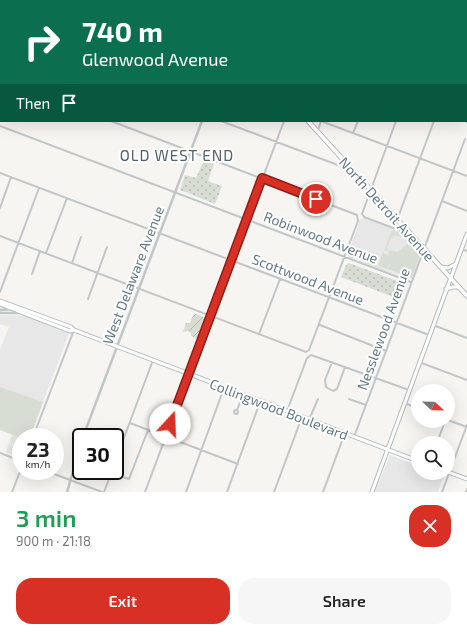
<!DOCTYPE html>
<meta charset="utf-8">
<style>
body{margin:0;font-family:"Exo 2",sans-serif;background:#f6f6f6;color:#222;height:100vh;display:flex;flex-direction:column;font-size:15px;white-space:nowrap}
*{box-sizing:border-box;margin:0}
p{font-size:13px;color:#767676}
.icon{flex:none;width:22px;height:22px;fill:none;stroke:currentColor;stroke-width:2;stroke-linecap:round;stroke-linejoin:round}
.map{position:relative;height:492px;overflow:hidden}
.side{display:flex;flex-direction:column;background:#fff;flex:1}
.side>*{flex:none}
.banner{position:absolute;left:0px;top:0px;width:467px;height:122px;box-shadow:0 4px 16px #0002;background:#0b6e4f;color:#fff;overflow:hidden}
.needle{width:26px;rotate:112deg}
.buttons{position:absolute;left:411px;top:384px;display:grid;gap:8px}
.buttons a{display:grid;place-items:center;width:44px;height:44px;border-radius:50%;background:#fff;box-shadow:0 4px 16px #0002;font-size:20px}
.speed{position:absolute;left:12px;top:428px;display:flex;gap:8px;font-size:20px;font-weight:700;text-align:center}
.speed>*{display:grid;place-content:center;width:52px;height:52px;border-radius:50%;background:#fff;box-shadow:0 4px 16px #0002;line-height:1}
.speed small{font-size:10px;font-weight:400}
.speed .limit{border:2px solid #111;border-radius:6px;background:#fff;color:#111}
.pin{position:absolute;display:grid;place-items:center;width:34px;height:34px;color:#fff;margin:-17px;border:2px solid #fff;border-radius:50%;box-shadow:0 1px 4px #0007}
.me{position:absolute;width:44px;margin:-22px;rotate:20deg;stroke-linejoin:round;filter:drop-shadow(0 0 3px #0008)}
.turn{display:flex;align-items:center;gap:14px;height:84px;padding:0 16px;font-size:18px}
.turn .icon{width:52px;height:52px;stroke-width:2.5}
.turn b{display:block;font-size:28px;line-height:34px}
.then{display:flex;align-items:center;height:38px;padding:0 16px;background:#0003;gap:8px;font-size:15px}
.round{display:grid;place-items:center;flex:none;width:42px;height:42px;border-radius:16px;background:#f6f6f6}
.head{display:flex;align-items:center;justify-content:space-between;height:68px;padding:0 16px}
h1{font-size:24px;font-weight:600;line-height:30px;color:#1e9e55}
.cta{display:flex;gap:8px;margin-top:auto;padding:8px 16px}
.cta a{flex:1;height:46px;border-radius:16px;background:#d93025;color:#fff;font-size:16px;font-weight:600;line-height:46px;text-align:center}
.cta a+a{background:#f6f6f6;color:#222}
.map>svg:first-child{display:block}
</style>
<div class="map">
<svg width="467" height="492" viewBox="0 0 467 492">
<defs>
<pattern id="park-dots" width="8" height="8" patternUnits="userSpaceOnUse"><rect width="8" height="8" fill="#d8ddd3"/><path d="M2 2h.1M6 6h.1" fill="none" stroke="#b3b8b1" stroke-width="1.8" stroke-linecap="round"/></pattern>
<pattern id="garden-furrows" width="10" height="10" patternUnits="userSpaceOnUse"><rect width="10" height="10" fill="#d8ddd3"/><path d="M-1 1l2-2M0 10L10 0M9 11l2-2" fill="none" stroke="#b3b8b1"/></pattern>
</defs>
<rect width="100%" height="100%" fill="#f6f5f2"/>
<path fill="#e6e7e6" d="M363 218 401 232H404L421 249 411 279 348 256 360 219Z
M0 315 26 316 69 333 30 437H21V458L6 452 12 434 0 430V350L9 327 0 324Z
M390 455 418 466V473H437L444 476 438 492H375Z"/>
<path fill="#d8ddd3" d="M392 230 408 236 404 232 409 237 405 241V238L395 235 394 236 391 235 392 236 387 248 388 250 395 251 397 252 408 244V242L410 240 421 252 412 278 388 269 391 260 387 269 378 266 383 252 384 254 389 255 388 250 384 251Z
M356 234 350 249 352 247 353 248 352 250 359 257 363 253 374 257 371 264 407 279 365 263V261L355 257V259L349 257V255L348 254 355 235Z
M0 387 43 402 32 432 29 431 27 437 21 438 0 430Z"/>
<path fill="url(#park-dots)" d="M204 160 214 164 208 181 222 186 215 204 180 190 185 175 196 178Z
M349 263 405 284 406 288 401 300 341 277 346 265Z"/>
<path fill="url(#garden-furrows)" d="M194 313 206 318 198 339 191 336V333L188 331 183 332 186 323H190Z"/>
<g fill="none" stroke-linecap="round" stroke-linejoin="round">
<defs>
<path id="secondary" d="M441 267 448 268 456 264
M446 289 453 287H459
M0 301 71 327 74 330 418 461
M0 304 70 331 74 330
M448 472 467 479
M372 492 467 234"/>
<path id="primary" d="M197 0 198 1
M308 121 467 296"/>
<path id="motorway" d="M15 1 19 0
M24 1 27 0
M0 7H1"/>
</defs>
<use href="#secondary" stroke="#b3babd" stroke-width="5"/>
<use href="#primary" stroke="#b2b8bb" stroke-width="5.5"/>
<use href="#motorway" stroke="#b4b8bb" stroke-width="6"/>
<path stroke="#c1c6c8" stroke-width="2" d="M102 0 105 1
M246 0 247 1
M46 1 49 0
M0 38H1
M0 79 1 80
M0 118 1 116
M221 121 351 170
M321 121 467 176
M396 121 362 214 364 217 401 231 405 228
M0 126 411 282
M318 130 321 121
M353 133 358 121
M0 173 429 335
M442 201 467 211
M0 208 11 177
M394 228 434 121
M0 236 301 350 306 352 309 350 358 221 357 215 111 121
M461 249 467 251
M46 253 67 198
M72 263 81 237
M32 274 40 251
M0 292 39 188
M88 299 107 247
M320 325 386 351
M433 325 467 338
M259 334 280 279
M332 362 325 380 326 387 333 391 337 389 345 367
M419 362 467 380
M349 399 366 405
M404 403 418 408
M234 412a2 2 0 1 1 4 0a2 2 0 1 1-4 0Z
M237 410 243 395
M287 411 307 358 311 355 409 390
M309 420 318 399
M448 420 467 427
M130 423 238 464
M33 437 74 330
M354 437 465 139
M437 443 445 421
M0 453 21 461
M115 462 153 360
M46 471 102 492
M111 473 129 479 148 430
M12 492 21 469
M104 492 112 471
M145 492 284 121
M186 492 224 388
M227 492 260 402
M274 492 302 417
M323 492 345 433
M442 492 467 425
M466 492 467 489"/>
<path stroke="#c1c6c8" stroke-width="2.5" d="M396 0 397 1
M252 1V0
M289 1V0
M466 88 467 89
M0 310 12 309
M0 313H20
M83 437 202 121
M67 492 81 444"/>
<use href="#secondary" stroke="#fff" stroke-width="3"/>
<use href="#primary" stroke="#fff" stroke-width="3.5"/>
<use href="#motorway" stroke="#fff" stroke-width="4"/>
<path stroke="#9fa8ac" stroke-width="1" stroke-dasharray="6 3" stroke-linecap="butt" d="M369 0 370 1
M465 121 467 123"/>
</g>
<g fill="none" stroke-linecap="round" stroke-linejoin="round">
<defs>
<path id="route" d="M170 424 262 178 316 199"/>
</defs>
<use href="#route" stroke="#8d1f18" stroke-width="10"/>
<use href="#route" stroke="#d93025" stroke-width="7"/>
</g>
<g text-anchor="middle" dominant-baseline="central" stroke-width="4" stroke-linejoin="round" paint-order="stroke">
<g font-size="14" fill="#647a84" stroke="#fff">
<text transform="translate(387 209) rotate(48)">North Detroit Avenue</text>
<text transform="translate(321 237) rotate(21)">Robinwood Avenue</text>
<text transform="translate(133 275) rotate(-69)">West Delaware Avenue</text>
<text transform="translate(308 279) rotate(21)">Scottwood Avenue</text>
<text transform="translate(383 329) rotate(-70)">Nesslewood Avenue</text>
<text transform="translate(279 409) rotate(21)">Collingwood Boulevard</text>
</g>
<g font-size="15" letter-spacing="1" fill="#526269" stroke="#fff">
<text x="177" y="155">OLD WEST END</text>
</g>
</g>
</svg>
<div class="buttons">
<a><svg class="needle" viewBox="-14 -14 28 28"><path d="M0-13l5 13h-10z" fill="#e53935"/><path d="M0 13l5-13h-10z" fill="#767676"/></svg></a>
<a><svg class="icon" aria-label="search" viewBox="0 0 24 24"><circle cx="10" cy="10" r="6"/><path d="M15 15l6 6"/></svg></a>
</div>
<div class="speed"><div>23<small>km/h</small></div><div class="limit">30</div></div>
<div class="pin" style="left:316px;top:199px;background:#d93025"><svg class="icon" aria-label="arrive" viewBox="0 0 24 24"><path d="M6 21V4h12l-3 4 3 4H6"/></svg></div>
<svg class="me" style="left:170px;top:424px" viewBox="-20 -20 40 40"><circle r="19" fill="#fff"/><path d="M0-13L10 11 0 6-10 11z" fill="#d93025"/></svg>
<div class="banner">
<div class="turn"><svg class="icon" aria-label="right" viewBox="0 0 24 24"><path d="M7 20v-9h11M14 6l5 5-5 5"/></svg><div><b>740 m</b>Glenwood Avenue</div></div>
<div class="then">Then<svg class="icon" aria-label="arrive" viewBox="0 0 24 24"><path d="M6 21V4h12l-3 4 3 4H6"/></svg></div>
</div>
</div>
<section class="side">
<div class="head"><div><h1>3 min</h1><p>900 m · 21:18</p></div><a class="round" style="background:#d93025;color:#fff"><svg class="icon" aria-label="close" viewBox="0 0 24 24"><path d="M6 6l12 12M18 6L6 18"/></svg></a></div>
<div class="cta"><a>Exit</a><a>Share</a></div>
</section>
